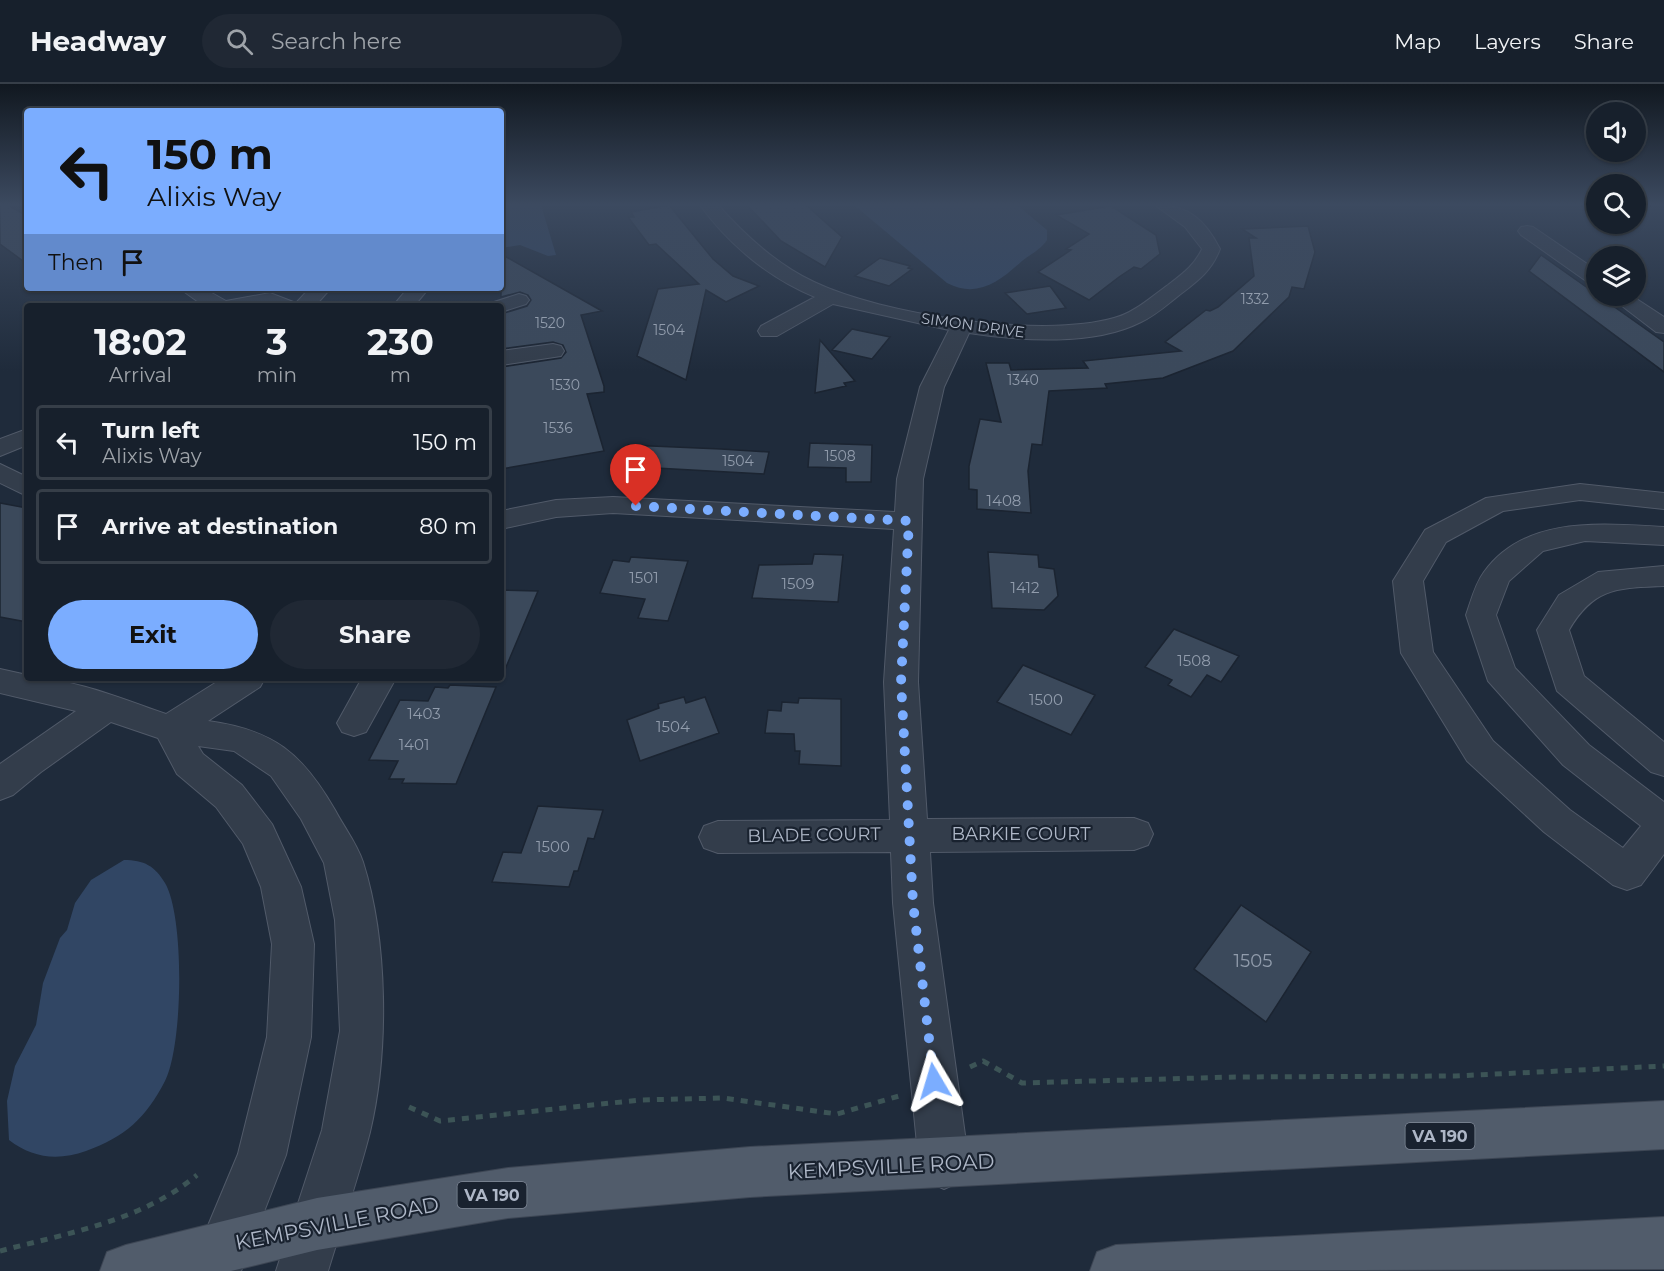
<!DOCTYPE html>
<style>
body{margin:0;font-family:Montserrat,sans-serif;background:#202834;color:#f1f3f6;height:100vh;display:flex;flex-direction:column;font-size:22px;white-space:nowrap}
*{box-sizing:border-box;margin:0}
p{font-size:20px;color:#9ea3a9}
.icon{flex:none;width:33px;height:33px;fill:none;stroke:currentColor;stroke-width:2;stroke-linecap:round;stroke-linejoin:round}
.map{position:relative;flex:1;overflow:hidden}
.sheet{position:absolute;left:24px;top:219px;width:480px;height:378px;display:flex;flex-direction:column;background:#17202c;border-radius:6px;box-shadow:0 2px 4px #0004,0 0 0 2px #363e48}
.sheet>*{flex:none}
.hud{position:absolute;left:24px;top:24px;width:480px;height:183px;border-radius:6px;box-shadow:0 2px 4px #0004,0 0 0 2px #363e48;background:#7badff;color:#111;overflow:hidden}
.controls{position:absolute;left:1586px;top:18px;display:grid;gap:12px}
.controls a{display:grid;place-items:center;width:60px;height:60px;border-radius:50%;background:#17202c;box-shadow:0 2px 4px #0004,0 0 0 2px #363e48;font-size:30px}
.pin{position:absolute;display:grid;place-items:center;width:51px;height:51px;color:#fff;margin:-62px -26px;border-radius:50% 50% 50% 0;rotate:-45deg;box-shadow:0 0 6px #0007}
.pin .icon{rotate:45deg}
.me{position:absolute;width:66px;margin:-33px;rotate:353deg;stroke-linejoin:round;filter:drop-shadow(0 0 4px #0008)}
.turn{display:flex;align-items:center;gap:21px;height:126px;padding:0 24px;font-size:27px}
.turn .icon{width:78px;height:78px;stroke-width:2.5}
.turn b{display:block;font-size:42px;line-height:51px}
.then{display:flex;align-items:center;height:57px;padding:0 24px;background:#0003;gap:12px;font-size:22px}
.eta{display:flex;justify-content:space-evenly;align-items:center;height:102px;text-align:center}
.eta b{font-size:36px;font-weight:700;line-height:42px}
.cta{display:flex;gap:12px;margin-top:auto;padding:12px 24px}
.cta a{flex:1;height:69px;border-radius:36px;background:#7badff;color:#111;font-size:24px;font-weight:700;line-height:69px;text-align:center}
.cta a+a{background:#202834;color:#f1f3f6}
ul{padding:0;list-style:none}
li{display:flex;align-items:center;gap:18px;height:75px;margin:0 12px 9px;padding:0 12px;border:3px solid #363e48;border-radius:6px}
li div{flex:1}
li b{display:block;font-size:22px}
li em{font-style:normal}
header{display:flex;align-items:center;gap:36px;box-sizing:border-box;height:84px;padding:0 30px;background:#17202c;border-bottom:2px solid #363e48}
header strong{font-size:28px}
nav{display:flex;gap:33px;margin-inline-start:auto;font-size:21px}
.search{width:420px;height:54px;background:#202834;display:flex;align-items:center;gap:15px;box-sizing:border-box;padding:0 21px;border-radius:33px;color:#9ea3a9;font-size:22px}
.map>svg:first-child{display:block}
</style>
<header>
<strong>Headway</strong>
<div class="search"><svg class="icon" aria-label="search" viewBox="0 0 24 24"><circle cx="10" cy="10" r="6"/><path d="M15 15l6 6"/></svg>Search here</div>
<nav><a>Map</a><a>Layers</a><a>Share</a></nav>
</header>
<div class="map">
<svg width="1664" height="1187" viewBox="0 0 1664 1187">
<rect width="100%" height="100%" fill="#1f2b3b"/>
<path fill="#314664" d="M501 121H541L556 171 548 172 520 161 501 164Z
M854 121H1017L1047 146V156C1040 166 1031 170 1022 177 1000 197 978 215 947 199Z
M124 776C144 776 155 782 165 799 185 833 183 962 165 997 146 1034 125 1053 86 1067 58 1077 32 1074 9 1056L7 1017 15 982 36 941 43 899 60 854 67 846 75 819 91 796Z"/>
<path fill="#3b495b" stroke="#1b2431" stroke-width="1.5" d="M0 121H8L27 132V180L0 160Z
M669 121 713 175 733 192 759 202 726 218 706 206 686 296 637 272 658 205 699 200 656 160 649 161 628 133H634L631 128Z
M747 121H806L842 153 825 183 781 157Z
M1111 122 1156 151 1160 170 1141 185 1134 183 1119 193 1089 216 1038 188 1071 166 1066 165 1089 150 1056 131Z
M1308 142 1315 168 1304 205 1292 203 1289 213 1233 267 1163 294 1105 300 1107 304 1049 307 1042 361 1032 360 1028 387 1031 429 977 425V406L969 405V382L980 335 1001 338 986 279H1009L1011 286 1088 284 1083 277 1181 267 1165 258 1206 226 1210 227 1218 223 1254 192 1249 154H1256L1242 145Z
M501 170 602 227 581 231 604 302V308L587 310 604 367 501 385V283L561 274 566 268 563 261 553 258 501 265V230L527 222 531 216 528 211 520 208 501 213Z
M1541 171 1664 258V288L1529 187Z
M880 174 910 182 908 184 912 185 889 202 855 192Z
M1050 202 1066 224 1027 230 1005 209Z
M852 245 890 253 872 275 832 266Z
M820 256 855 297 844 299 846 302 815 309Z
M810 359 872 361 871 398H846V384L808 383Z
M628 361 721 365 769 368 764 390 620 382Z
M0 419 27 424V538L0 533Z
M988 468 1038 471 1039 483 1054 485 1058 512 1044 526 992 524Z
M814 470 843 471 838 518 752 514 759 481 812 480Z
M631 473 688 477 668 537 638 534 645 515 600 509 613 476 629 478Z
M501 506 538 507 501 595Z
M1174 545 1239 572 1221 598 1207 591 1191 613 1168 601 1172 596 1145 583Z
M1023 581 1095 611 1071 651 997 618Z
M450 601 496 603 456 700 402 699 404 695H389L398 677 369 676 400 616 428 617 435 603 448 604Z
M684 613 686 619 705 613 719 649 640 677 627 636 659 624 658 620Z
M799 614 841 615V682L799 680 800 667H795L794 650 765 649 768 626 781 627 782 618 798 619Z
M538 722 603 726 594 755 588 754 578 787H574L569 803 492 798 503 768 521 769Z
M1241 821 1311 868 1266 938 1194 885Z"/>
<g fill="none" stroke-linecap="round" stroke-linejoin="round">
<defs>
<path id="minor" d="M700 121H718C746 152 776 180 814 198 883 231 1040 255 1114 234 1134 229 1151 213 1168 201 1182 190 1194 182 1202 165L1185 143 1155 121C1189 121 1205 136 1220 165 1212 186 1199 196 1182 209 1169 219 1156 231 1141 238 1094 262 1020 257 969 249L944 303 923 395 918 598 927 735 1134 734 1148 739 1153 750 1148 761 1134 766 930 768 933 819 969 1080 961 1097 944 1105 927 1097 919 1080 893 819 891 768 718 769 704 764 699 753 704 742 718 737 890 736 884 598 894 445 613 429 556 433 501 445V427L556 416 613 413 895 428 897 395 920 303 949 246 833 220 777 252H761L758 247 761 242 815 213C769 194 729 161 700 121Z
M1527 142 1533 143 1596 186V201L1589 199 1521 151 1518 147 1521 143Z
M179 204H203L226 217 270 209 296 219 310 204H331L315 222H204Z
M408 204H429L414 222H393Z
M519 210 526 212 529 216 526 220 501 228V222H491L494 218Z
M1609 212H1632L1664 233V249L1656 248Z
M553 260 561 262 564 267 561 272 501 281V267Z
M27 345V361L0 372V355Z
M0 380 27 393V412L0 399Z
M1580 400 1664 409V425L1580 416 1503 427 1446 458 1423 497 1433 568 1493 657 1570 726 1623 764 1641 742 1563 681 1488 597 1466 531C1471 517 1475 500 1484 488 1525 431 1602 440 1664 443V461L1585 457 1543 467 1509 497 1496 531 1515 584 1589 661 1664 718V770L1641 801 1627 806 1613 801 1544 748 1467 677 1401 569 1393 497 1425 446 1486 414Z
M1664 482V502C1618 504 1594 503 1569 546L1584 592 1664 658V692L1651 688 1557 607 1537 546 1559 511 1598 488Z
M0 585 27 591V594C74 594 122 615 166 630L223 594H265L260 603 208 637C274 646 302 669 335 726 344 743 357 760 363 778 388 857 389 968 370 1048 358 1095 342 1141 328 1187H276L322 1046 340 947 335 836 324 779 301 735 271 692 234 667 198 662 203 670 242 701 272 740 301 803 314 860 311 953 286 1071 241 1187H189L238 1070 267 953 272 860 261 803 243 760 216 723 177 690 158 654 111 638 41 688 13 711 0 716V680L76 627 0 609Z
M362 594H396L366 648 354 652 342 648 337 639Z"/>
<path id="major" d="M1664 1017V1065L750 1113 508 1134 317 1166 231 1187H100L107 1168 126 1161 317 1114 508 1084 750 1063Z
M1664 1133V1185L1090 1187 1097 1168 1116 1161Z"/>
</defs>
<use href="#minor" stroke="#515a69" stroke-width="2"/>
<use href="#major" stroke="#3d4654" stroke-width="2"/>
<path stroke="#3c5456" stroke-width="5" stroke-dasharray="7 7" stroke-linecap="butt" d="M970 983 983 977 1022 999 1235 993 1455 992 1664 982
M409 1023 440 1037 640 1016 723 1014 837 1030 899 1012
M0 1167C68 1149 142 1137 197 1091"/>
<use href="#minor" fill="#333d4b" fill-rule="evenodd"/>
<use href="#major" fill="#515c6b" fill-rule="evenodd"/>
</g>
<linearGradient id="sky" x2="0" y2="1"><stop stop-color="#111820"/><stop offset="0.42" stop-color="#3c4a60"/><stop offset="1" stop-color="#3c4a60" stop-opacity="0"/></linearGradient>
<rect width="1664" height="287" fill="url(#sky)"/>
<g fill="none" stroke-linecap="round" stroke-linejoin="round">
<path stroke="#7badff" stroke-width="10" stroke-dasharray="0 18" d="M636 422 909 437 901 598 913 819 934 997"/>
</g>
<g text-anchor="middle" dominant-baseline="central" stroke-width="4.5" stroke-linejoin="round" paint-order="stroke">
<g font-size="14" fill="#919cac">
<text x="1255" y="215">1332</text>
<text x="550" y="239">1520</text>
<text x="669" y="246">1504</text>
<text x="1023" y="296">1340</text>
<text x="565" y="301">1530</text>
<text x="558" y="344">1536</text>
<text x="840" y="372">1508</text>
<text x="738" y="377">1504</text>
</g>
<g font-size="15" fill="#aeb7c7" stroke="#19222f">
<text transform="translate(973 241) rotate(8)">SIMON DRIVE</text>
</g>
<g font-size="15" fill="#919cac">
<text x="1004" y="416">1408</text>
<text x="644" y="493">1501</text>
<text x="798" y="499">1509</text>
<text x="1025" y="503">1412</text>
<text x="1194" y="576">1508</text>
<text x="1046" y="615">1500</text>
<text x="424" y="629">1403</text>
<text x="673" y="642">1504</text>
<text x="414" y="660">1401</text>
<text x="553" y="762">1500</text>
</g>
<g fill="#19222f" stroke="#818a99" stroke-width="1.5">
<rect x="1405.5" y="1039" width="69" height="26" rx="4.5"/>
<rect x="457.5" y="1098" width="69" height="26" rx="4.5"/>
</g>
<g font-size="16" font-weight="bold" fill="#aeb7c7">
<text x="1440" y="1052">VA 190</text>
<text x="492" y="1111">VA 190</text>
</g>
<g font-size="18" fill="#aeb7c7" stroke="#19222f">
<text x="1021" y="750">BARKIE COURT</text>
<text transform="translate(814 751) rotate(-1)">BLADE COURT</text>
</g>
<g font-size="18" fill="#919cac">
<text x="1253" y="877">1505</text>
</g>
<g font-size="21" fill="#aeb7c7" stroke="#19222f">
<text transform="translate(891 1082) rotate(-3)">KEMPSVILLE ROAD</text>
<text transform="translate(337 1139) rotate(-11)">KEMPSVILLE ROAD</text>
</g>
</g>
</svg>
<div class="controls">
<a><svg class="icon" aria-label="sound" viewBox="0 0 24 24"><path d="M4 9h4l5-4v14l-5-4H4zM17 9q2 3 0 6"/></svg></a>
<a><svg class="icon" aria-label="search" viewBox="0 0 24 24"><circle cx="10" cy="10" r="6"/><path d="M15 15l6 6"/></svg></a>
<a><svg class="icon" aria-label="layers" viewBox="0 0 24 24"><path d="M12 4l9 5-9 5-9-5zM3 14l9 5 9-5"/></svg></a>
</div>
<div class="pin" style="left:636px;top:422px;background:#d93025"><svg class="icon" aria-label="arrive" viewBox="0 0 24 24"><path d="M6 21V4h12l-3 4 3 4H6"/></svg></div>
<svg class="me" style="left:934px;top:997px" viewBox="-20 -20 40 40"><path d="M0-17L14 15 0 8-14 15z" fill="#7badff" stroke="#fff" stroke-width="4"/></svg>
<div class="hud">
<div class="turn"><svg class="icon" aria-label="left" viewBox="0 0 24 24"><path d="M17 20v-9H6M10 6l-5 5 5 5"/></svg><div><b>150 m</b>Alixis Way</div></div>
<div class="then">Then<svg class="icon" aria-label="arrive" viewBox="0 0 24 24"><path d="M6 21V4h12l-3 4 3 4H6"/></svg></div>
</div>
<section class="sheet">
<div class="eta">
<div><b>18:02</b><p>Arrival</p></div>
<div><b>3</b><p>min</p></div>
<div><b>230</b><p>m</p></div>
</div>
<ul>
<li><svg class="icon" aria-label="left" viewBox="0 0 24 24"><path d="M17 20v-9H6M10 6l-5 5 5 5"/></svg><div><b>Turn left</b><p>Alixis Way</p></div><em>150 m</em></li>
<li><svg class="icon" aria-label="arrive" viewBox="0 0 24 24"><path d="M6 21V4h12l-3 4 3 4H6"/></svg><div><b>Arrive at destination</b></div><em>80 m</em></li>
</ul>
<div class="cta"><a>Exit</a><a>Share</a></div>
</section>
</div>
